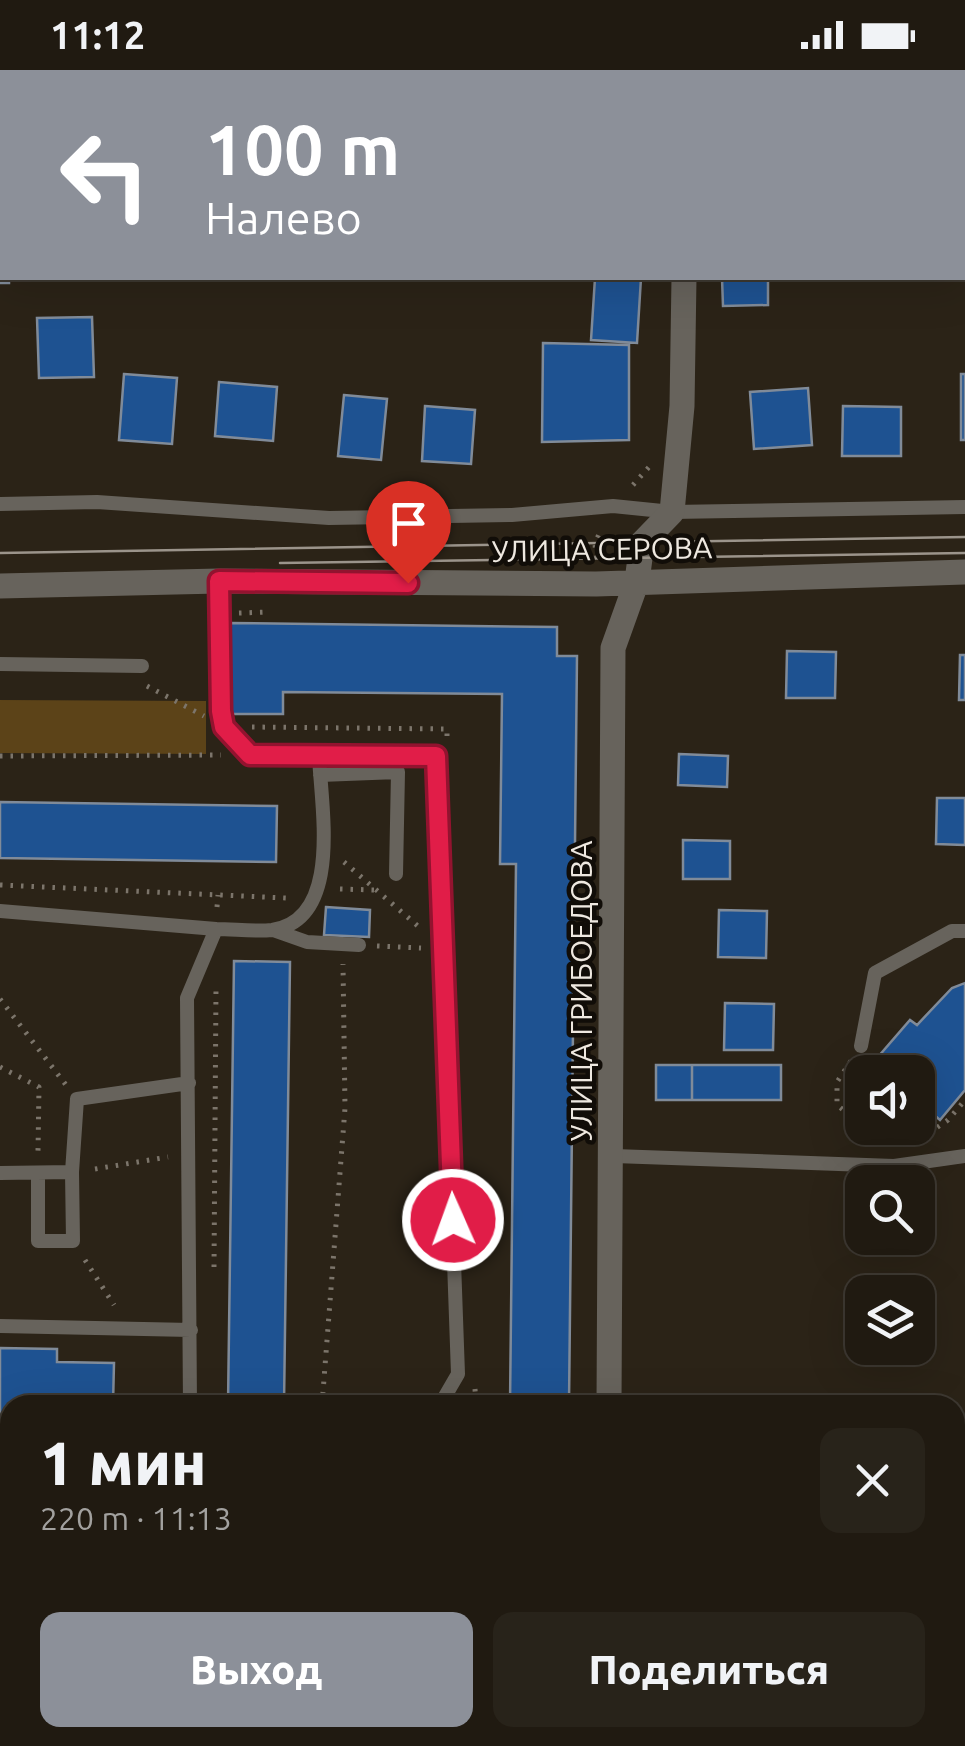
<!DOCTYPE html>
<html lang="ru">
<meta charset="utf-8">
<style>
body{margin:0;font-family:Ubuntu,sans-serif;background:#28231a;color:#f1f3f6;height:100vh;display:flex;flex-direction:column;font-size:38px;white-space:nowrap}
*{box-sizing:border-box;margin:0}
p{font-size:32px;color:#a2a19f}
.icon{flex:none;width:55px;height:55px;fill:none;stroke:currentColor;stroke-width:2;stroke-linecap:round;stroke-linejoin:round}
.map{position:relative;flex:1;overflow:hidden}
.drawer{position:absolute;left:0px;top:1325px;width:965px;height:352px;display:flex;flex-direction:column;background:#201a11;border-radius:30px 30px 0 0;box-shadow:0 10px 40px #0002,0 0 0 2px #3d3831}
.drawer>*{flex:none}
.top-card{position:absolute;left:0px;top:0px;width:965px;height:210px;box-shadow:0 10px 40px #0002,0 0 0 2px #3d3831;background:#8c9099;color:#fff;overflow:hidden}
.buttons{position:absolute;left:845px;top:985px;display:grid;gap:20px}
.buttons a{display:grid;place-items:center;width:90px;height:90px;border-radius:20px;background:#201a11;box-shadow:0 10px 40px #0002,0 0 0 2px #3d3831;font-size:50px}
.pin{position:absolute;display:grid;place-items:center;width:85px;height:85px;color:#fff;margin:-102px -42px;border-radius:50% 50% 50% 0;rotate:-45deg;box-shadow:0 0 10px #0007}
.pin .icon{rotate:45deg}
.me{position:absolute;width:110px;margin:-55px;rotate:358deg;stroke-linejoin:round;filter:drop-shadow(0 0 8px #0008)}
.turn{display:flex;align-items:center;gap:35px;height:210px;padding:0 40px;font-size:45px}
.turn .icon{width:130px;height:130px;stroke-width:2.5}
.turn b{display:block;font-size:70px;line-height:85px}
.round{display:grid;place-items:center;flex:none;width:105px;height:105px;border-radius:20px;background:#28231a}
.summary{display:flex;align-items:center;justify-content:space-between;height:170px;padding:0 40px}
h1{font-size:60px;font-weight:800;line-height:75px}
.cta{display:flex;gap:20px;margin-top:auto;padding:20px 40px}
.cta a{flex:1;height:115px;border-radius:20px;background:#8c9099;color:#fff;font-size:40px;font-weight:800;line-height:115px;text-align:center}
.cta a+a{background:#28231a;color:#f1f3f6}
.status{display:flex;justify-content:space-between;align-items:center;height:70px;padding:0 50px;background:#201a11;direction:ltr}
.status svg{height:28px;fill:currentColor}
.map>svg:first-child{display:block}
</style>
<div class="status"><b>11:12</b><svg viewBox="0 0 49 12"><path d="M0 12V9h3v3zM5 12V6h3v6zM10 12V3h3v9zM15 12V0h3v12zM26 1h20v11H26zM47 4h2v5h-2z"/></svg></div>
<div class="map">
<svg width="965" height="1676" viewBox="0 0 965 1676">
<rect width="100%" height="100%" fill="#2b2317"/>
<path fill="#5c4318" d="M0 630 206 631V684L0 683Z"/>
<path fill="#1e5291" stroke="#808b99" stroke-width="2.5" d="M0 158 2 208H9V213H0Z
M595 208H641L637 273 591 270Z
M722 208H768V235L723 236Z
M92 247 94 307 39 308 37 248Z
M543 273 629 275V370L542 372Z
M124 304 177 308 172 374 119 370Z
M961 304H965V370H961Z
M219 312 277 317 273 371 215 366Z
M808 318 812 375 754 379 750 322Z
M344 325 387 329 381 390 338 386Z
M425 336 475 340 471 394 422 391Z
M843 336 901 337V386H842Z
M230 553 557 557V586H577L569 1335H510L516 794H500L502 624 283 622V644H229Z
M787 581 836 582 835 628H786Z
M960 585H965V630H959Z
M679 684 728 686 727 717 678 715Z
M937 728H965V775L936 774Z
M0 732 277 736 276 792 0 788Z
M683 770 730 771V809H683Z
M326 837 370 840 369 867 324 865Z
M719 840 767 841 766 888 718 887Z
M234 891 290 892 284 1335H228Z
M965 913V1020L940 1050 933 1044 921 1058 918 1055V1002H865L910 950 917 955 952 918Z
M725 933 774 934 773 980H724Z
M656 995H692V1030H656Z
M692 995H781V1030H692Z
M862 1006V1044L851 1034 860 1024 853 1018Z
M878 1058H906L894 1071Z
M0 1278 57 1279V1292L114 1293 113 1335H10V1349H0Z
M955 1454H965V1595H955Z
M0 1573 10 1574V1645H0Z
M173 1668H474V1676H172Z
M474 1668H565L564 1676 474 1674Z"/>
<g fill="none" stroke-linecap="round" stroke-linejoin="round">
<path stroke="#7c756b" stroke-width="5" stroke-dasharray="2.5 8" stroke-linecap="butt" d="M633 415 649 397
M596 488 595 473 601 460
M239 543 268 542
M147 616 204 646
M252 657 447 659V669
M0 686 221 685
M344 792 419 857
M0 815 286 828
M340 819 374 820
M217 837 218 825
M377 876 421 878
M0 929 66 1015
M851 991 837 1012V1035L862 1055
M0 997 39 1017 38 1081
M865 1058 886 1074
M920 1069 948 1050 965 1030
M95 1099 168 1087
M85 1190 114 1235
M214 1197 216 918
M475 1319 476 1335
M322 1335 345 1038 343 894
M0 1416 10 1417"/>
<path stroke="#67635c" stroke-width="14" d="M962 26H965
M0 434 97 432 329 448 512 445 613 436 672 442 965 437
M219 511 224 657 249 685 436 686 458 1304 440 1335
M0 594 142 596
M320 705 398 702 396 804
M0 841 216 859
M273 860 307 872 359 875
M861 976 875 903 952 861H965
M614 1086 894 1096 965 1086
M0 1103 72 1102 77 1029 189 1013
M38 1104V1171H73L72 1102
M0 1256 191 1260
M190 1335 187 928 216 859C234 859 254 862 272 860 343 850 321 737 319 686
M955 1414H965
M0 1552 10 1553
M955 1638H965
M714 1668 715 1676
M145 1672V1668"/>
<path stroke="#67635c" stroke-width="25" d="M232 0 233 2
M682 0V2
M0 84H2
M0 516 219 511 596 514 965 502
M609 1335 613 578 637 511 642 473 672 442 682 336 684 208
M604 1676V1668"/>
<path stroke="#9b948b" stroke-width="2.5" d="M0 483 965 467
M280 493 965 483"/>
</g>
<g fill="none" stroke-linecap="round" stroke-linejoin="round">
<defs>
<path id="route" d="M408 513 219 511 221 641 224 657 250 685 436 686 453 1150"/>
</defs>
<use href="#route" stroke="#92132f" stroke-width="25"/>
<use href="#route" stroke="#e11d48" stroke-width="18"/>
</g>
<g text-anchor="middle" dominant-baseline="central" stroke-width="9" stroke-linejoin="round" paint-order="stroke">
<g font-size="30" fill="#eee8e0" stroke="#110d08">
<text transform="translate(602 479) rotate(-1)">УЛИЦА СЕРОВА</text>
<text transform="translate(581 921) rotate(-90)">УЛИЦА ГРИБОЕДОВА</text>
</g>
</g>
</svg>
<div class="buttons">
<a><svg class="icon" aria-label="sound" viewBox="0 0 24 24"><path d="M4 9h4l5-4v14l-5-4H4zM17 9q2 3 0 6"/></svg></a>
<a><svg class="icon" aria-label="search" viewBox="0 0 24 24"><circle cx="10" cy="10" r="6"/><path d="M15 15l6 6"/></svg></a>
<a><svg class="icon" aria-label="layers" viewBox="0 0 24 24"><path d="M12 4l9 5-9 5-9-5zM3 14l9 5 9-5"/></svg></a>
</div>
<div class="pin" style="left:408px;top:513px;background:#d93025"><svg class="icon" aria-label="arrive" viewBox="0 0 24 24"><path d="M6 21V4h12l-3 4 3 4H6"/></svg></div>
<svg class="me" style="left:453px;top:1150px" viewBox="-20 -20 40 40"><circle r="17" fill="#e11d48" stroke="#fff" stroke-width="3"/><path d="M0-11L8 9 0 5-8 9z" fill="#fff"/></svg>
<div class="top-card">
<div class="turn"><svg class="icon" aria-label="left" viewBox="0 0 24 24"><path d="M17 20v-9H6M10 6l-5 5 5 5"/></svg><div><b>100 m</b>Налево</div></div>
</div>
<section class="drawer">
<div class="summary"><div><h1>1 мин</h1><p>220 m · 11:13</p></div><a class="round"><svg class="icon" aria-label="close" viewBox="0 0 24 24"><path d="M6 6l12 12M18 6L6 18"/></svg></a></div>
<div class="cta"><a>Выход</a><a>Поделиться</a></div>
</section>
</div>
